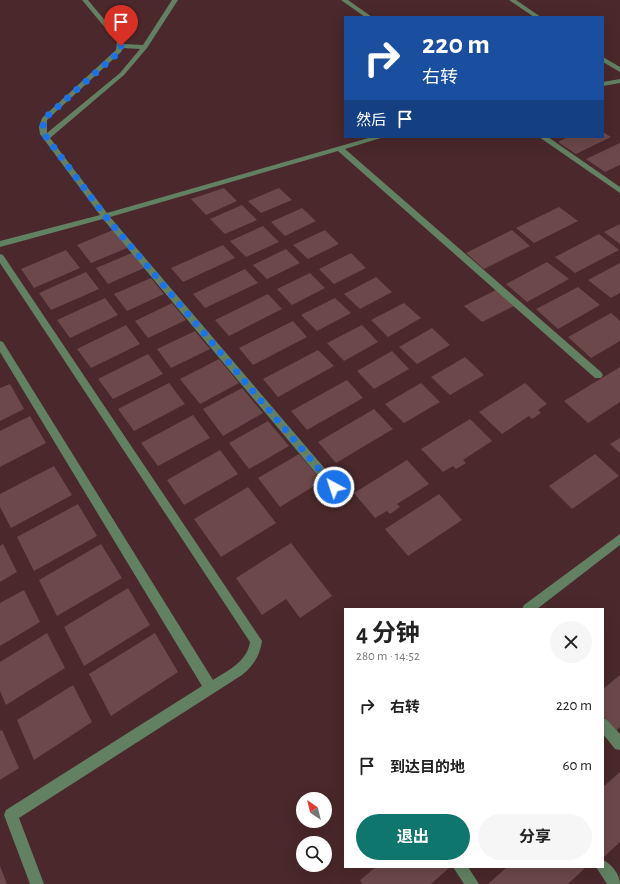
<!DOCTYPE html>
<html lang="zh">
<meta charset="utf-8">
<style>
body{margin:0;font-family:"Alegreya Sans","Noto Sans SC",sans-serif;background:#f6f6f6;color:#222;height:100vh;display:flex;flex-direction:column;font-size:15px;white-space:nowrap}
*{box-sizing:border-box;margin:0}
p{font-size:13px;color:#767676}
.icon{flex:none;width:22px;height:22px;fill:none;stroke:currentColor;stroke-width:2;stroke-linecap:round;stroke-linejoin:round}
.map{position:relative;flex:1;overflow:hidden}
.sheet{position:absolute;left:344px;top:608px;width:260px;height:260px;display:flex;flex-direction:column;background:#fff;border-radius:0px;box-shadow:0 4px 16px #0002}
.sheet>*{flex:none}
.guide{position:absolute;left:344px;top:16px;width:260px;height:122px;border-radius:0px;box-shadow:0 4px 16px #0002;background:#1a4fa0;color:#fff;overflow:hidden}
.needle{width:26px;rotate:325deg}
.tools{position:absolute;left:296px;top:792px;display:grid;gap:8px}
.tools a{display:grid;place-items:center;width:36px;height:36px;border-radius:50%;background:#fff;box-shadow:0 4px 16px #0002;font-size:20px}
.pin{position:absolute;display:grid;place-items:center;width:34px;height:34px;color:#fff;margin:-41px -17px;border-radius:50% 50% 50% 0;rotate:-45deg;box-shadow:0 0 4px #0007}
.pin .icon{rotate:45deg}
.me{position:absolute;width:44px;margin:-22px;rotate:320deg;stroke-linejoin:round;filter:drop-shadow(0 0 3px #0008)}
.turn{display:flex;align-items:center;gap:14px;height:84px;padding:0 12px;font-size:18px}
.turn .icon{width:52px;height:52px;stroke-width:2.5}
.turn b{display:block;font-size:28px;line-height:34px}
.then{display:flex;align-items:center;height:38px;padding:0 12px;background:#0003;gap:8px;font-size:15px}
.round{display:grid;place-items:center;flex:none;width:42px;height:42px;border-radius:21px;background:#f6f6f6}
.overview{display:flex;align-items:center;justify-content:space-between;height:68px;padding:0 12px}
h1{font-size:24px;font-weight:700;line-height:30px}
.action{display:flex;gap:8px;margin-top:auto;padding:8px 12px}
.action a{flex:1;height:46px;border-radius:24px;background:#0f766e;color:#fff;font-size:16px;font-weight:700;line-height:46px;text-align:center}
.action a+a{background:#f6f6f6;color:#222}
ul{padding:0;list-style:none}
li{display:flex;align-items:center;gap:12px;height:60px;padding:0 12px}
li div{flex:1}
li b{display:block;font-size:15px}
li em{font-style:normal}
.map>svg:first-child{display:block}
</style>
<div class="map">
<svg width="620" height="884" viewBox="0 0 620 884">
<rect width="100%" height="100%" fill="#4a282b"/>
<path fill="#6c484a" d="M603 132 611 137 576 154 558 142 568 137H603Z
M620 143V165L605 172 586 159Z
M224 188 237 201 206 215 191 199Z
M279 188 292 200 261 213 248 201Z
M242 205 257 220 225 234 210 219Z
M559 207 578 221 534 243 516 228Z
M302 208 316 221 285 236 271 222Z
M620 224V244L604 232Z
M263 226 279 242 246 257 230 241Z
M113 230 127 248 91 263 77 245Z
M325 230 339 244 308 259 293 245Z
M512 230 530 246 484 269 466 253Z
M599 234 619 250 575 273 555 257Z
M223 245 235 258 183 282 171 268Z
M286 249 300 263 267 279 253 265Z
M66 250 80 268 34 288 21 269Z
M132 253 144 268 108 284 96 268Z
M351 253 366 268 334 284 319 269Z
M547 262 569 279 527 302 506 284Z
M620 263V293L611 298 588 280Z
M245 269 258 283 205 308 193 294Z
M86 272 99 289 51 310 39 293Z
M310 273 325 288 292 305 277 289Z
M376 277 392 292 360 309 344 294Z
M151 278 164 294 127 311 114 294Z
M578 287 600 305 558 329 536 309Z
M496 290 514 306 482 322 464 306Z
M268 294 282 309 229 336 215 320Z
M105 298 118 315 70 338 57 320Z
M335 298 351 313 317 331 301 315Z
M172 303 186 320 148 338 135 321Z
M404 303 421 318 388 337 371 320Z
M611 313 620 321V341L591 358 568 337Z
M293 321 307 337 253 365 239 348Z
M126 325 140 344 91 368 77 349Z
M362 325 378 342 344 361 327 343Z
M432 328 450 345 417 364 399 347Z
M195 331 210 349 171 368 157 349Z
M318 350 334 366 278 397 263 379Z
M392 351 409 369 374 389 357 371Z
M148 354 163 374 113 399 98 379Z
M465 357 484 375 450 395 431 377Z
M219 359 239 383 200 404 180 379Z
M620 367V402L588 423 564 401Z
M347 380 363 398 307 430 291 411Z
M169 383 185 404 134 431 118 409Z
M421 383 440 402 404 423 385 404Z
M525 383 547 404 538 410 541 413 532 419 529 416 502 434 479 412Z
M10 384 24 409 0 421V388Z
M242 388 263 413 223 436 203 409Z
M374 409 393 429 336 463 318 442Z
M193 415 210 438 158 466 141 443Z
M30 416 46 443 0 467V431Z
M470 419 492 441 463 460 466 463 456 469 453 466 443 472 421 449Z
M268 421 289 446 249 469 229 443Z
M620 438V453L610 444Z
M220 450 238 474 184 505 167 480Z
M299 454 322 481 280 507 258 478Z
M595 454 619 476 572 509 549 486Z
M407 460 429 484 397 504 400 507 390 514 387 511 375 518 354 493Z
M54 466 72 495 11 528 0 507V494Z
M248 487 276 523 221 557 194 519Z
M439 494 462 520 408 556 385 529Z
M78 504 97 536 34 571 17 537Z
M291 543 332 596 300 618 286 599 262 615 236 578Z
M3 544 17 572 0 582V546Z
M101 544 122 578 57 616 39 580Z
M128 588 150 625 84 666 64 627Z
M24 590 40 622 0 646V603Z
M47 633 65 668 6 705 0 691V662Z
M155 633 178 672 111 716 89 674Z
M620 675V727L616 731 603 716V689Z
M73 685 92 722 34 760 17 720Z
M2 730 19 768 0 780V731Z
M620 772V842L604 857 603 855V787Z
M0 866 7 884H0Z
M376 867H449V868L431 884H362L360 880Z
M507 867H586L568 884H488Z"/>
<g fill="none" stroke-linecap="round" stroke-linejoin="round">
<path fill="#628162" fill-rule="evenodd" d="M82 0H88L122 41 123 44 143 45 172 0H178L147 48 124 75 50 138 107 213 372 137H384L345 149 601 372 603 375 601 378H595L338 151 110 217 338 484 339 487 338 490 334 491 330 490 103 219 0 247V241L100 215 40 134 39 127 42 118 116 50 117 42ZM123 48 140 49 120 73 47 133V120L121 52Z
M341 0H348L372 17H365Z
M509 0H516L541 17H534Z
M603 57 620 67V72L603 62Z
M620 79V83L603 86V82Z
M539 137H548L620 187V193Z
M0 254 3 255 262 641C260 656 253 666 242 675L19 818 44 884H30L4 815 6 810 202 686 0 352V341L3 342 213 680C227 671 247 662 250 642L0 263Z
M620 534V545L537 609H522L524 605Z
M603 718 607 720 620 734V750L615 749 603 734Z
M603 860C612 864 620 875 620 884H607L596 867H603Z
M453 867H468L479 884H464Z"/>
</g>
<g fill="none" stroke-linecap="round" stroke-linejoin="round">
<path stroke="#1a73e8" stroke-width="7" stroke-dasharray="0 12.6" d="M121 46 120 51 44 119 43 127 44 134 105 216 334 487"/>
</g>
</svg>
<div class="tools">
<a><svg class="needle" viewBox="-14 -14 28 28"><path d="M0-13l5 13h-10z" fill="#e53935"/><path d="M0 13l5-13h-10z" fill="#767676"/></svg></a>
<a><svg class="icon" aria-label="search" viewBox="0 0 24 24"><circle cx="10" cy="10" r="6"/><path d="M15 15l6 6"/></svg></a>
</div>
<div class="pin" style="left:121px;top:46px;background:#d93025"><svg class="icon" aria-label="arrive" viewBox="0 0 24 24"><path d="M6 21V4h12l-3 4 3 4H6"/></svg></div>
<svg class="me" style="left:334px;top:487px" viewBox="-20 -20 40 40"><circle r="17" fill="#1a73e8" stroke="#fff" stroke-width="3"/><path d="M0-11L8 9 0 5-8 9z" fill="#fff"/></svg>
<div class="guide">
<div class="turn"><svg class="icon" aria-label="right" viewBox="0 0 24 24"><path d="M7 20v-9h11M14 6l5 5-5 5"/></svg><div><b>220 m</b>右转</div></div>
<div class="then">然后<svg class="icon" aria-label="arrive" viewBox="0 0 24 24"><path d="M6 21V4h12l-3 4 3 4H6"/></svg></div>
</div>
<section class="sheet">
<div class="overview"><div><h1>4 分钟</h1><p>280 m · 14:52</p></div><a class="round"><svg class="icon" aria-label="close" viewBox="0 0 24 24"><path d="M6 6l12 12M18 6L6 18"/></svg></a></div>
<ul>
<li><svg class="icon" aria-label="right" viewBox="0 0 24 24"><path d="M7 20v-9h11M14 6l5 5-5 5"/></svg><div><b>右转</b></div><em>220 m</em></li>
<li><svg class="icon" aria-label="arrive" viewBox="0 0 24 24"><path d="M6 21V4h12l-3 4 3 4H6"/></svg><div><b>到达目的地</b></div><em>60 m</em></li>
</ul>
<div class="action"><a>退出</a><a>分享</a></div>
</section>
</div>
